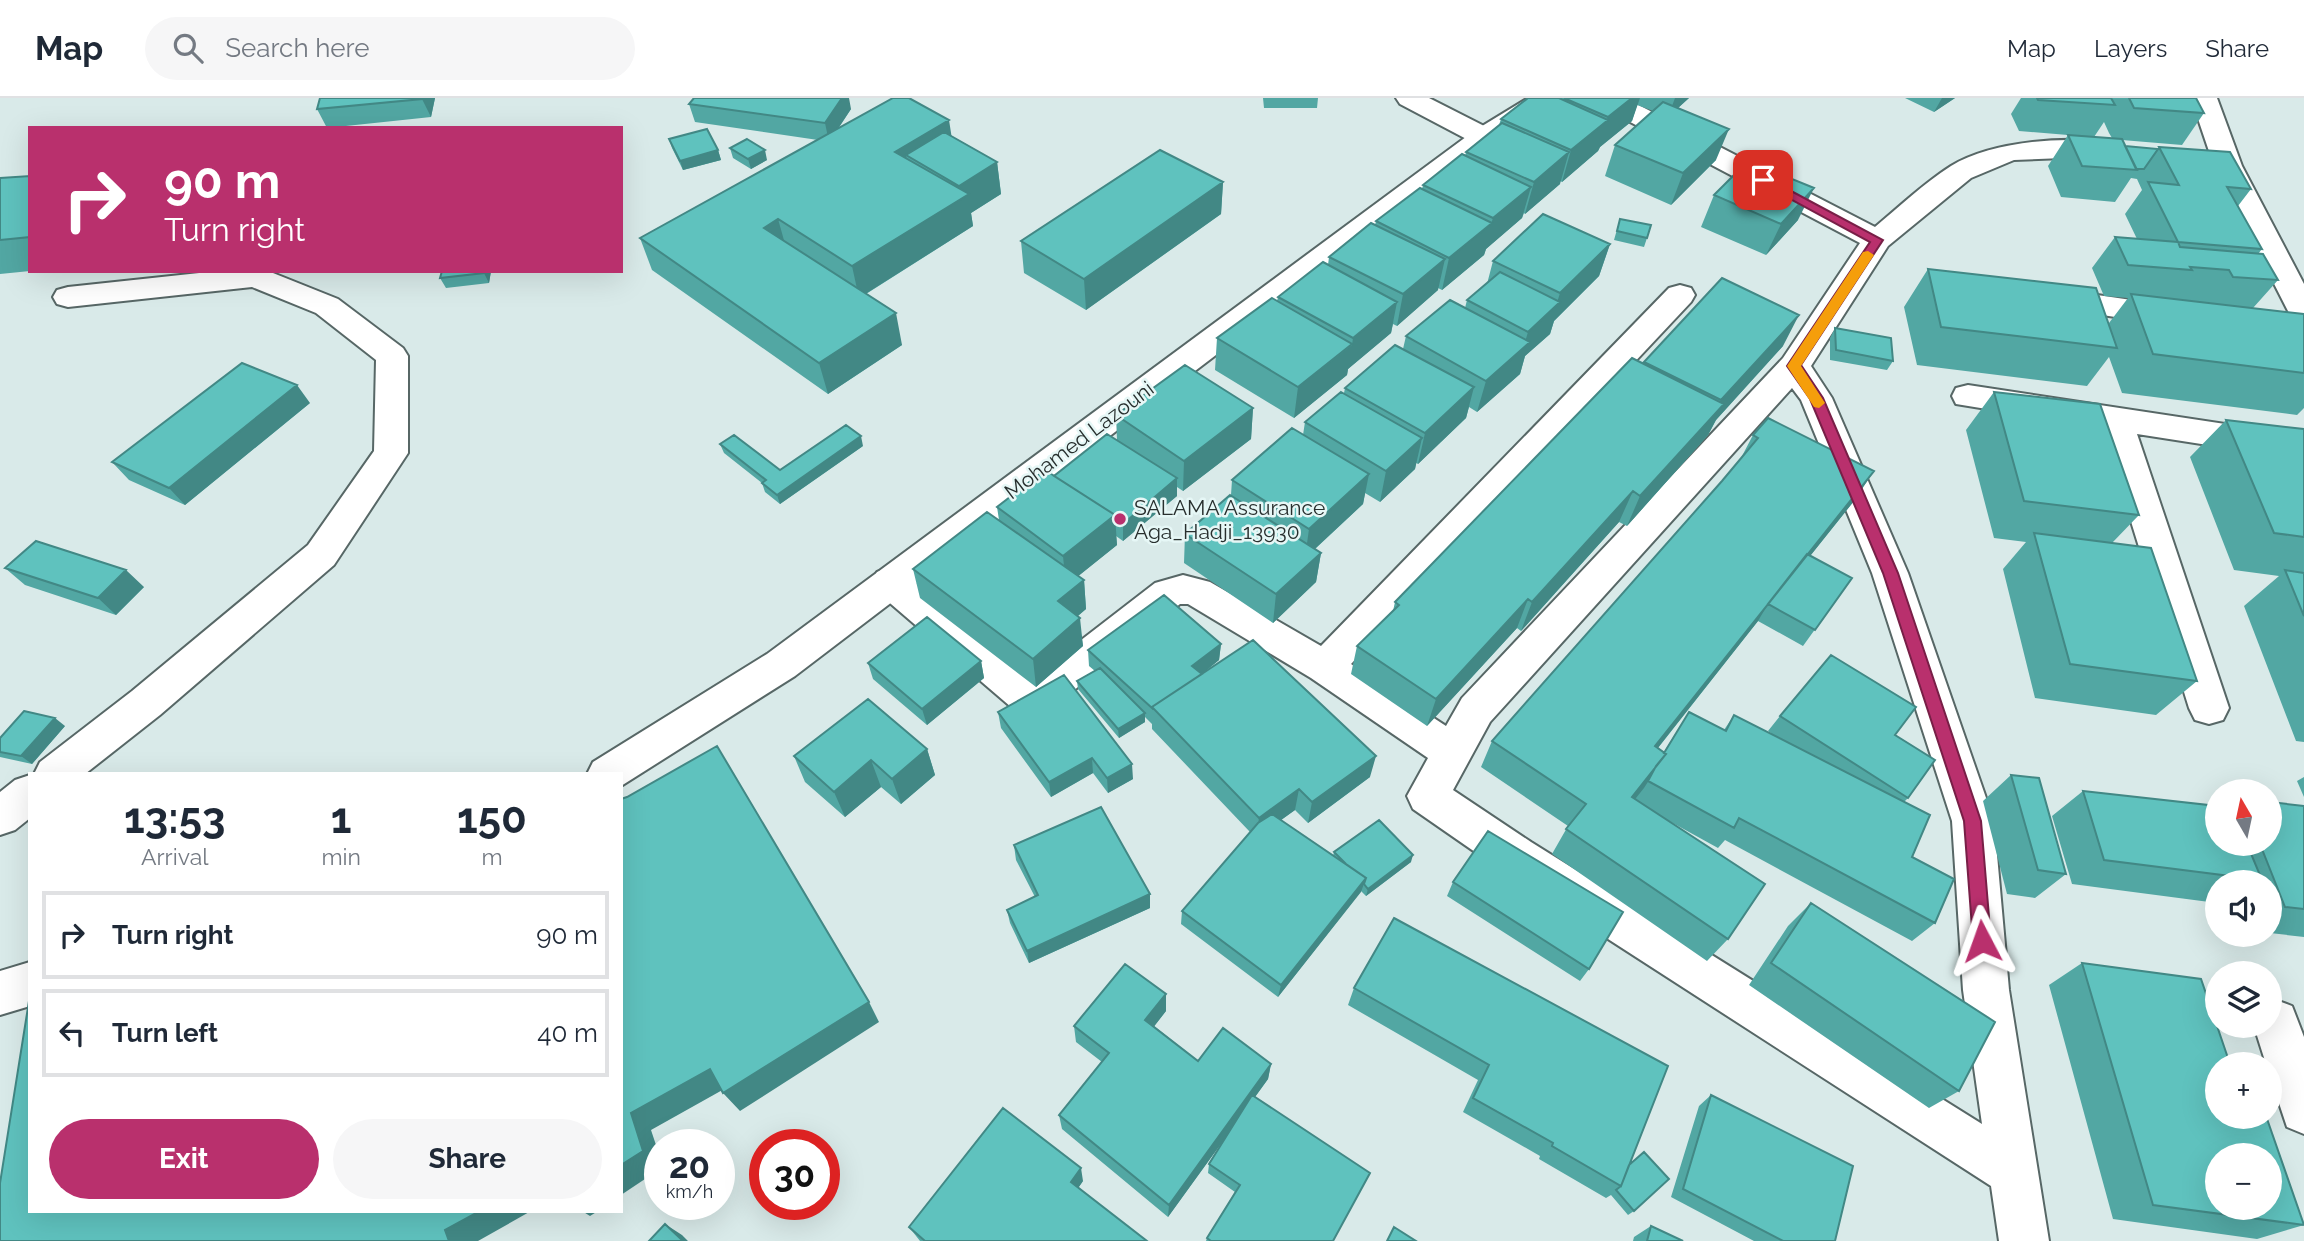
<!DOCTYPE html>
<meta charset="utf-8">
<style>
body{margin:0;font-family:Raleway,sans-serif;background:#f6f6f7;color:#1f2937;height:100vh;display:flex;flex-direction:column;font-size:26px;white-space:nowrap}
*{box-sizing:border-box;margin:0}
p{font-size:23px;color:#747a83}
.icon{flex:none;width:38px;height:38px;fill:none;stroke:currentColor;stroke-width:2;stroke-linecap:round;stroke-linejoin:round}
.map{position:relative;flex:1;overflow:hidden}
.panel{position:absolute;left:28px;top:674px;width:595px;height:441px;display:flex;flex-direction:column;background:#fff;border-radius:0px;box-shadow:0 7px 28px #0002}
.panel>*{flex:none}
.banner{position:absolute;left:28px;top:28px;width:595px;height:147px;border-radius:0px;box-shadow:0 7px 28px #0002;background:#b9306d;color:#fff;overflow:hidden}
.needle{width:46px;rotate:351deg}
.buttons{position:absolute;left:2205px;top:681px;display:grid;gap:14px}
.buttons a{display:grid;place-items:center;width:77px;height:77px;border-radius:50%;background:#fff;box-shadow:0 7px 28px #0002;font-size:35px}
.speed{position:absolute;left:644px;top:1031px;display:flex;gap:14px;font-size:35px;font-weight:700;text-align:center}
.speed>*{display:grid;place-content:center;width:91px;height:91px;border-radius:50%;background:#fff;box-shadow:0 7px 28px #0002;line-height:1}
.speed small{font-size:18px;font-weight:400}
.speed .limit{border:10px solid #d22;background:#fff;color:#111}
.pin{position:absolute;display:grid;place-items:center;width:60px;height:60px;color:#fff;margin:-30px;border-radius:14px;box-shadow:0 4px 10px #0006}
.me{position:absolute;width:77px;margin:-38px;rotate:356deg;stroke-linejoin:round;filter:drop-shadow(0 0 5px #0008)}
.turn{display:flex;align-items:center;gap:24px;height:147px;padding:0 21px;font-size:32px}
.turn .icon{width:91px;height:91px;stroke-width:2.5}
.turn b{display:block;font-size:49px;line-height:60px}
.eta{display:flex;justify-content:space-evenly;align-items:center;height:119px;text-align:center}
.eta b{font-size:42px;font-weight:700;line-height:49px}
.cta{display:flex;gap:14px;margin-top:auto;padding:14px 21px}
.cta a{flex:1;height:80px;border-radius:42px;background:#b9306d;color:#fff;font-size:28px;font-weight:700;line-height:80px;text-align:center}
.cta a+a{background:#f6f6f7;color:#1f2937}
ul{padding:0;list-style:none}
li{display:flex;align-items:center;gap:21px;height:88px;margin:0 14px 10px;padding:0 7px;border:4px solid #e0e1e3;border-radius:0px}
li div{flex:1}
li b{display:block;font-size:26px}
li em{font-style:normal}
header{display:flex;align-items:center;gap:42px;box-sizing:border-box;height:98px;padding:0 35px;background:#fff;border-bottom:2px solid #e0e1e3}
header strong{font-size:33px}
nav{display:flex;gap:38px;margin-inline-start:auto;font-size:24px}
.search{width:490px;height:63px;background:#f6f6f7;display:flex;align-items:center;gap:18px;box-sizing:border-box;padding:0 24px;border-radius:38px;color:#747a83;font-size:26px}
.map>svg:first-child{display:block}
</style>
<header>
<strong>Map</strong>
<div class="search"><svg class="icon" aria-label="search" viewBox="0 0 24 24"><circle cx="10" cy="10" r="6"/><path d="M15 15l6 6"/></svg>Search here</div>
<nav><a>Map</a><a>Layers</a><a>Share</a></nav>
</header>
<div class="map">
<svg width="2304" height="1143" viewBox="0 0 2304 1143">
<rect width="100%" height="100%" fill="#d9eae9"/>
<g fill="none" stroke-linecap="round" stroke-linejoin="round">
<defs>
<path id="street" d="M1396 0H1429L1494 33 1498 39 1494 45 1484 47 1474 45 1400 6Z
M1592 0H1625L1875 129C1899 109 1924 85 1951 68 1992 43 2072 36 2119 47L2123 53 2119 59 2109 61 2089 59 2014 62 1971 80 1888 148 1811 268 1832 300 1908 475 1994 723 2009 892 2049 1143H1999L1991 1088 1501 772 1413 711 1407 698 1428 660 1311 580 1188 506H1180L1046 615 1032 619 1018 615 877 494 872 484 877 474 890 470 903 474 1032 580 1155 485 1183 477 1210 484 1321 548 1669 190 1680 187 1691 190 1695 197 1691 204 1351 566 1446 628 1462 600 1783 260 1860 145 1596 6ZM1792 290 1801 302 1872 475 1952 723 1963 892 1982 1026 1531 744 1453 692 1490 624Z
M218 173H268L338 201 403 250 408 258V355L334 467 160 617 85 676H34L40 664 132 593 308 447 374 353 376 262 316 215 252 189 68 209 57 206 53 199 57 192 68 189Z
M2049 190 2173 208 2184 211 2189 218 2184 225 2173 228 2038 207 2034 200 2038 193Z
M1968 287 2304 338V362L2137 336 2229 610 2223 622 2209 626 2195 622 2189 610 2102 330 1956 306 1952 298 1956 290Z
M30 677V720L15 732 0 737V694L15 682Z
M2276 902 2292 908 2304 939V1036L2287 1029 2270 978V966H2266L2254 928H2270V904Z"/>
<path id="secondary" d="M1528 0H1559L1555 6 1494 45 795 578 621 688V676H587L593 664 767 556 1474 33Z
M2191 0H2217L2242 68 2304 186V225L2293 222 2289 215 2214 68Z
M30 864V908L0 917V873Z"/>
</defs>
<use href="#street" stroke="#576766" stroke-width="4"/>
<use href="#secondary" stroke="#576766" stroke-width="4"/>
<use href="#street" fill="#fff" fill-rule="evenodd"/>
<use href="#secondary" fill="#fff" fill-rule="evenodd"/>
</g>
<path fill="#52a7a3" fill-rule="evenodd" d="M320 0H435L431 19 327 30 317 11Z
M1263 0H1318L1317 10H1264Z
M1528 0H1689L1678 10 1716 62 1671 107 1605 78 1615 47 1653 13 1637 7 1632 23 1600 49 1598 53 1562 84 1560 83V86L1525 116 1524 115 1522 120 1486 151 1484 157 1442 192 1438 190V192L1397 228 1393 226 1391 235 1348 271 1347 277 1294 320 1215 272 1217 240 1277 203 1278 199 1328 167 1329 159 1375 127 1376 123 1422 91 1423 87 1465 58 1466 54 1499 27 1501 21Z
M1905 0H1955L1934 14Z
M2021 0H2196L2204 15 2182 47 2122 42 2125 48 2158 51 2159 49 2251 91 2238 108 2262 151 2258 156 2278 182 2253 210 2304 216V310L2297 317 2122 295 2109 259 2087 288 1917 267 1904 209 1928 171 2109 225 2128 200 2104 198 2092 170 2115 139 2137 141 2125 116 2142 92 2137 81 2131 80 2115 104 2061 99 2048 68 2068 37 2019 33 2011 16ZM2104 24 2109 35 2112 40 2094 39Z
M689 6 851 11 838 31 952 38 997 64 1001 96 971 115 973 128 866 196 902 247 828 296 652 172 640 140 818 42 695 24Z
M669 41 718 52 721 62 683 72 672 50Z
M730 50 767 62 751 71 733 60Z
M30 78V173L0 176V80Z
M1223 84 1221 116 1086 212 1024 175 1021 143Z
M1714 97 1798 122 1766 157 1701 129Z
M1620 121 1647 140 1644 149 1614 142Z
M1610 146 1599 178 1554 223 1550 236 1525 258 1520 276 1477 314 1469 309 1466 320 1418 366 1416 365 1415 371 1380 404 1365 395 1363 406 1315 451 1321 455 1316 484 1273 525 1184 465 1185 436 1231 397 1232 382 1303 337 1305 324 1344 295 1345 290 1403 251 1406 238 1465 210 1467 202 1487 186 1493 163Z
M442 173H491L489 185 446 190 440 180Z
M1835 230 1893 263 1887 272 1830 262V240Z
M1783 248 1716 322 1708 337 1627 428 1619 424 1521 533 1517 530 1427 628 1351 576 1357 548 1393 513 1395 504 1643 266 1644 264Z
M1994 294 2139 417 2112 445 2197 583 2156 617 2035 600 2003 471 2026 444 1994 440 1966 332Z
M310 305 185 407 129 382 112 364Z
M1253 310 1251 341 1183 393 1177 389V398L1123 443 1116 438 1117 447 1078 478 1084 482 1086 511 1078 518 1083 548 1036 589 920 500 913 471 999 422 997 409 1054 378 1117 342 1116 317Z
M2226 322 2304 331V644L2296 643 2244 508 2279 478 2234 472 2190 359Z
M1753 337 1854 403 1810 458 1852 480 1803 548 1758 523 1658 650 1664 654 1689 614 1724 632 1734 617 1775 638 1768 633 1780 618 1895 637 1908 700 1904 704 1912 759 1935 825 1912 843 1725 742 1718 750 1669 723 1728 841 1707 863 1552 756 1568 728 1481 669 1492 643 1722 383 1741 360Z
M720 346 780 372 863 348 780 406 765 394 762 385 724 355Z
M5 470 144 489 116 517 25 487Z
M1221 546 1219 562 1202 576 1370 679 1308 725 1295 712 1281 722 1333 758 1334 754 1411 764 1366 798 1361 793 1278 899 1181 826 1182 813 1250 734 1152 631V626L1145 619V624L1119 640 1078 591 1077 583 1095 573 1089 568 1088 552Z
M981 563 984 580 927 627 873 581 868 565Z
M1064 577 1133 681 1108 695 1093 675 1051 699 1001 630 998 614Z
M65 628 32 666 0 659V640Z
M927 651 935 677 901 706 881 689 845 719 805 684 794 658Z
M2011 677 2066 776 2035 800 2007 796 1983 703Z
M2304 679V699L2297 683Z
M2083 693 2217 746H2270L2304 708V839L2270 835V784H2217V805L2072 786 2052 718Z
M1014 747 1150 796V810L1029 865 1010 825 1007 812 1035 799 1016 762Z
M1453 784 1589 871 1580 883 1447 798Z
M1811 805 1959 993 1929 1010 1749 887 1788 828Z
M1394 820 1630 1066 1634 1113 1628 1117 1611 1097 1606 1100 1539 1061 1540 1058 1463 1014 1478 982 1348 907 1354 890Z
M2082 865 2217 966 2304 1127 2257 1141 2113 1121 2049 887Z
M1166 913 1154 928 1198 963 1271 966 1268 981 1255 999 1333 1143H1206L1207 1140 1235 1094 1208 1075 1209 1066 1227 1037 1168 1119 1062 1031 1059 1017 1102 964 1076 944 1074 928Z
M1711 997 1835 1143H1754L1671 1099 1699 1008Z
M1083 1083 1078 1090 1147 1143H920L909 1129Z
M1651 1128 1683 1143H1633L1634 1139Z"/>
<path fill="#428885" d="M422 0H435L431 19 422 1Z
M842 0H849L851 11 829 44 825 25Z
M1632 0H1640L1632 23 1600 49 1598 53 1562 84 1571 52 1606 23 1608 19Z
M1675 0H1689L1668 19Z
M1942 0H1955L1934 14Z
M949 22 954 54 906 57 910 80 895 54Z
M1729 31 1716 62 1671 107 1683 75Z
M718 52 721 62 683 72 680 63Z
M765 52 767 62 751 71 748 61Z
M1569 54 1560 86 1525 116 1534 84Z
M997 64 1001 96 971 115 973 128 859 200 852 168 961 101 959 88Z
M1223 84 1221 116 1086 212 1084 181Z
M1531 89 1522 120 1486 151 1484 157 1442 192 1449 160 1491 126 1493 120Z
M1814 90 1798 122 1766 157 1781 126Z
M778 121 787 153 764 130Z
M1610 146 1599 178 1554 223 1550 236 1525 258 1520 276 1477 314 1486 283 1523 251 1528 234 1556 208 1560 195Z
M1445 161 1438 192 1397 228 1403 196Z
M484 173H491L489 185 484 175Z
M1397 204 1391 235 1348 271 1347 277 1294 320 1298 289 1352 247 1353 240Z
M896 215 902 247 828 296 819 265Z
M1799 217 1783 248 1716 322 1708 337 1627 428 1640 398 1713 317 1721 302Z
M297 287 310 305 185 407 169 390Z
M1474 289 1466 320 1418 366 1425 335Z
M1253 310 1251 341 1183 393 1184 363Z
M861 338 863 348 780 406 777 397Z
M1422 340 1415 371 1380 404 1386 373Z
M1874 373 1854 403 1771 507 1768 506 1758 523 1638 675 1655 648Z
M1369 376 1363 406 1305 460 1309 431Z
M1177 380V398L1123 443V426Z
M1633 393 1619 424 1521 533 1532 504Z
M1115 417 1117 447 1066 488 1063 458Z
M1321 455 1316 484 1273 525 1276 496Z
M126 472 144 489 116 517 98 500Z
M1084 482 1086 511 1061 532 1058 503Z
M1528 501 1517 530 1427 628 1436 601Z
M1080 520 1083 548 1036 589 1033 561Z
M1221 546 1219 562 1192 584V568Z
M981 563 984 580 927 627 922 611Z
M1145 615V624L1119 640 1118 631Z
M55 620 65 628 32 666 21 658Z
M927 651 935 677 901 706 892 681Z
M1666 656 1644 690 1616 725 1632 699Z
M1376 658 1370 679 1308 725 1312 704Z
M1092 660 1093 675 1051 699 1049 684Z
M871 662 881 689 845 719 834 694Z
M1132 666 1133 681 1108 695 1107 680Z
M1299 691 1295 712 1256 740 1259 720Z
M1413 757 1411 764 1366 798 1368 791Z
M1366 780 1361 794 1278 899 1281 887Z
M1150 796V810L1029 865 1027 853Z
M1166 896V913L1146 939 1145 922Z
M869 904 879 924 740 1013 723 995Z
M1271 966 1268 981 1168 1119 1169 1107Z
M710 971 726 990 651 1032 660 1059V1071L621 1097V1067L631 1015Z
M1081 1070 1083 1083 1074 1096 1071 1084Z
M480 1113H531L478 1143H449L445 1132Z
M582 1113H598L590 1118Z
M665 1126 682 1137 688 1143H683Z"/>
<path fill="#5fc2be" stroke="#428885" stroke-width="2" fill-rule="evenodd" d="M320 0H422V1L317 11Z
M694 0H842L825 25 689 6Z
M893 0H909L949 22 895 54 969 96 852 168 778 121 764 130 896 215 819 265 640 140Z
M1528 0H1559L1608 22 1571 52 1501 21Z
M1564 0H1632L1608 19Z
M2037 0H2111L2115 7 2038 2Z
M2129 0H2196L2204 15 2134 10Z
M1663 4 1729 31 1683 75 1615 47Z
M1502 25 1569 54 1534 84 1466 54Z
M707 31 718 52 680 63 669 41Z
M944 34 997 64 959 88 906 57Z
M2068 37 2122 41 2137 72 2082 68Z
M747 41 765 52 748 61 730 50Z
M2125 48 2158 51 2144 71H2136Z
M2159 49 2230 54 2251 91 2227 89 2262 151 2178 144 2148 84 2179 87Z
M1160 52 1223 84 1084 181 1021 143Z
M1462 56 1531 89 1493 120 1423 87Z
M1748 63 1814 90 1781 126 1714 97Z
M30 78V139L0 142V80Z
M1420 90 1492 125 1449 160 1376 123Z
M1543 116 1610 146 1560 195 1493 163Z
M1620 121 1651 127 1647 140 1617 133Z
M1371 125 1445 161 1403 196 1329 159Z
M2115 139 2178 144 2180 149 2263 156 2278 182 2233 179 2229 172 2190 169 2192 172 2128 167Z
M1323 164 1397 204 1353 240 1278 199Z
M1928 171 2096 190 2117 250 1941 229Z
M442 173H484V175L440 180Z
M1500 174 1560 204 1528 234 1467 202Z
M1722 180 1799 217 1721 302 1644 264Z
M2131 196 2304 216V275L2153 256Z
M1272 200 1352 246 1298 289 1217 240Z
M1450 202 1530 244 1486 283 1406 238Z
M1835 230 1891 240 1893 263 1836 252Z
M1395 247 1474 289 1425 335 1345 290Z
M1632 260 1724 306 1640 398 1633 393 1532 504 1528 501 1436 601 1357 548 1399 507 1395 504Z
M242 265 297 287 169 390 112 364Z
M1185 267 1253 310 1184 363 1116 317Z
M1341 294 1422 340 1386 373 1305 324Z
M1994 294 2100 306 2139 417 2024 403Z
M1768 320 1874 373 1655 648 1666 656 1632 699 1765 786 1728 841 1566 731 1586 706 1492 643 1722 383 1758 340 1753 337Z
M2226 322 2304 331V439L2274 435Z
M846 327 861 338 777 397 762 385 766 382 720 346 734 337 780 372Z
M1292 330 1369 376 1309 431 1232 382Z
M1107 336 1177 380 1123 426 1116 421 1115 417 1054 378Z
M1045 372 1115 417 1063 458 997 409Z
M1230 397 1321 455 1276 496 1185 436Z
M987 414 1084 482 1058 503 1080 520 1033 561 913 471Z
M2034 435 2151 450 2197 583 2070 566Z
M36 443 126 472 98 500 5 470Z
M1807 456 1852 480 1815 532 1768 506Z
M2285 472 2304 475V518Z
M1164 497 1221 546 1192 568 1202 576 1152 609V610L1088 552Z
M927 519 981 563 922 611 868 565Z
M1253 542 1376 658 1312 704 1299 691 1259 720 1152 609Z
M1831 557 1916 609 1895 637 1935 662 1908 700 1780 618Z
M1100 570 1145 615 1118 631 1077 583Z
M1064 577 1132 666 1107 680 1092 660 1049 684 998 614Z
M868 601 927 651 892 681 871 662 834 694 794 658Z
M24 613 55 620 21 658 0 654V640Z
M1689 614 1726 633 1734 617 1930 717 1912 759 1954 781 1935 825 1739 720 1734 730 1648 683 1656 668 1666 656 1664 655Z
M717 648 869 904 723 995 710 971 631 1015 643 1053 621 1067V701L627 699Z
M2011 677 2039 680 2066 776 2038 772Z
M2083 693 2217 708V746H2247L2262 782 2104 762Z
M2270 704 2304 708V811L2285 809 2260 746H2270Z
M1101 709 1150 796 1027 853 1007 812 1038 797 1014 747Z
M1272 716 1366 780 1281 887 1182 813 1258 725Z
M1379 722 1413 757 1368 791 1364 786 1366 780 1346 766 1334 754Z
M1488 733 1623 814 1589 871 1453 784Z
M1811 805 1995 924 1959 993 1771 865Z
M1394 820 1668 968 1621 1088 1552 1048 1553 1045 1473 1000 1489 967 1354 890Z
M2082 865 2201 881 2230 966H2217V1018H2266L2304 1127 2153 1107ZM2217 1057H2270V1110H2217Z
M1125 866 1166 896 1145 922 1198 963 1223 930 1271 966 1169 1107 1059 1017 1109 955 1074 928Z
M29 903 30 1113H480L445 1132 449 1143H0V1085Z
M1252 997 1370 1075 1333 1143H1211L1207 1140 1240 1087 1209 1066Z
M1711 997 1853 1068 1835 1143H1783L1683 1091Z
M1003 1010 1081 1070 1071 1084 1147 1143H925L909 1129Z
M1644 1054 1669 1081 1634 1113 1616 1092 1621 1088 1629 1067Z
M665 1126 683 1143H649Z
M1651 1128 1683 1143H1647Z
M1394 1129 1416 1143H1387Z"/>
<path fill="#b9306d" stroke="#781f47" stroke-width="2" d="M1763 78 1883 142 1801 267 1823 300 1898 475 1981 723 1991 843 1988 849 1982 852 1975 849 1973 843 1964 723 1883 475 1810 301 1787 268 1870 144 1759 84 1757 82Z"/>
<path fill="#f59e0b" d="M1868 153 1874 157 1801 268 1825 305 1819 310 1814 309 1787 268 1863 154Z"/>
<circle fill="#b9306d" stroke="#e6f7f6" stroke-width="2.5" cx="1120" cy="421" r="7"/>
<g text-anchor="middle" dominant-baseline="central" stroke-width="5" stroke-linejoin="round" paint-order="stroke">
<g font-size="21" fill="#282f2e" stroke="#e6f7f6">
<text transform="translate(1079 342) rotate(-37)">Mohamed Lazouni</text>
</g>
<g font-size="21" fill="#282f2e" stroke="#e6f7f6" text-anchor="start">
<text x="1134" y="409">SALAMA Assurance<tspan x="1134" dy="24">Aga_Hadji_13930</tspan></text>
</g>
</g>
</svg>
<div class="buttons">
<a><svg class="needle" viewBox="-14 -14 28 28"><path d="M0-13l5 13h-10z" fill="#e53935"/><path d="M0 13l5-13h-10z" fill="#747a83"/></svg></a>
<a><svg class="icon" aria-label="sound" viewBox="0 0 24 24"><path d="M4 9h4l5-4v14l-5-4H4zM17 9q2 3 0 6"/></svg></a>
<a><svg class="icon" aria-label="layers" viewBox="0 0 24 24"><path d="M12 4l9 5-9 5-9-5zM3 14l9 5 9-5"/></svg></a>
<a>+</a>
<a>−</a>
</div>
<div class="speed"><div>20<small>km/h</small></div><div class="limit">30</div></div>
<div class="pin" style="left:1763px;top:82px;background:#d93025"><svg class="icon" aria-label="arrive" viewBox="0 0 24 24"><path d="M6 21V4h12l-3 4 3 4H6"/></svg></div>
<svg class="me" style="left:1982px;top:843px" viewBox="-20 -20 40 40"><path d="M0-17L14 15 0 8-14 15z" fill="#b9306d" stroke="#fff" stroke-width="4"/></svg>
<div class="banner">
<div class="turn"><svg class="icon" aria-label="right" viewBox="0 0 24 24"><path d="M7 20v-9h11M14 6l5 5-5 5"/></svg><div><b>90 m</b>Turn right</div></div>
</div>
<section class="panel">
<div class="eta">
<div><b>13:53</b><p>Arrival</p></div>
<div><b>1</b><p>min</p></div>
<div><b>150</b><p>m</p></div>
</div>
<ul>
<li><svg class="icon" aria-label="right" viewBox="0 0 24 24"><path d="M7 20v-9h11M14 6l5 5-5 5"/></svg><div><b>Turn right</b></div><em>90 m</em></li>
<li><svg class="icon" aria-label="left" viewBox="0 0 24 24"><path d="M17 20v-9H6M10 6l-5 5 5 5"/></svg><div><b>Turn left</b></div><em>40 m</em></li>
</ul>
<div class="cta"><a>Exit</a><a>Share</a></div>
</section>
</div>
